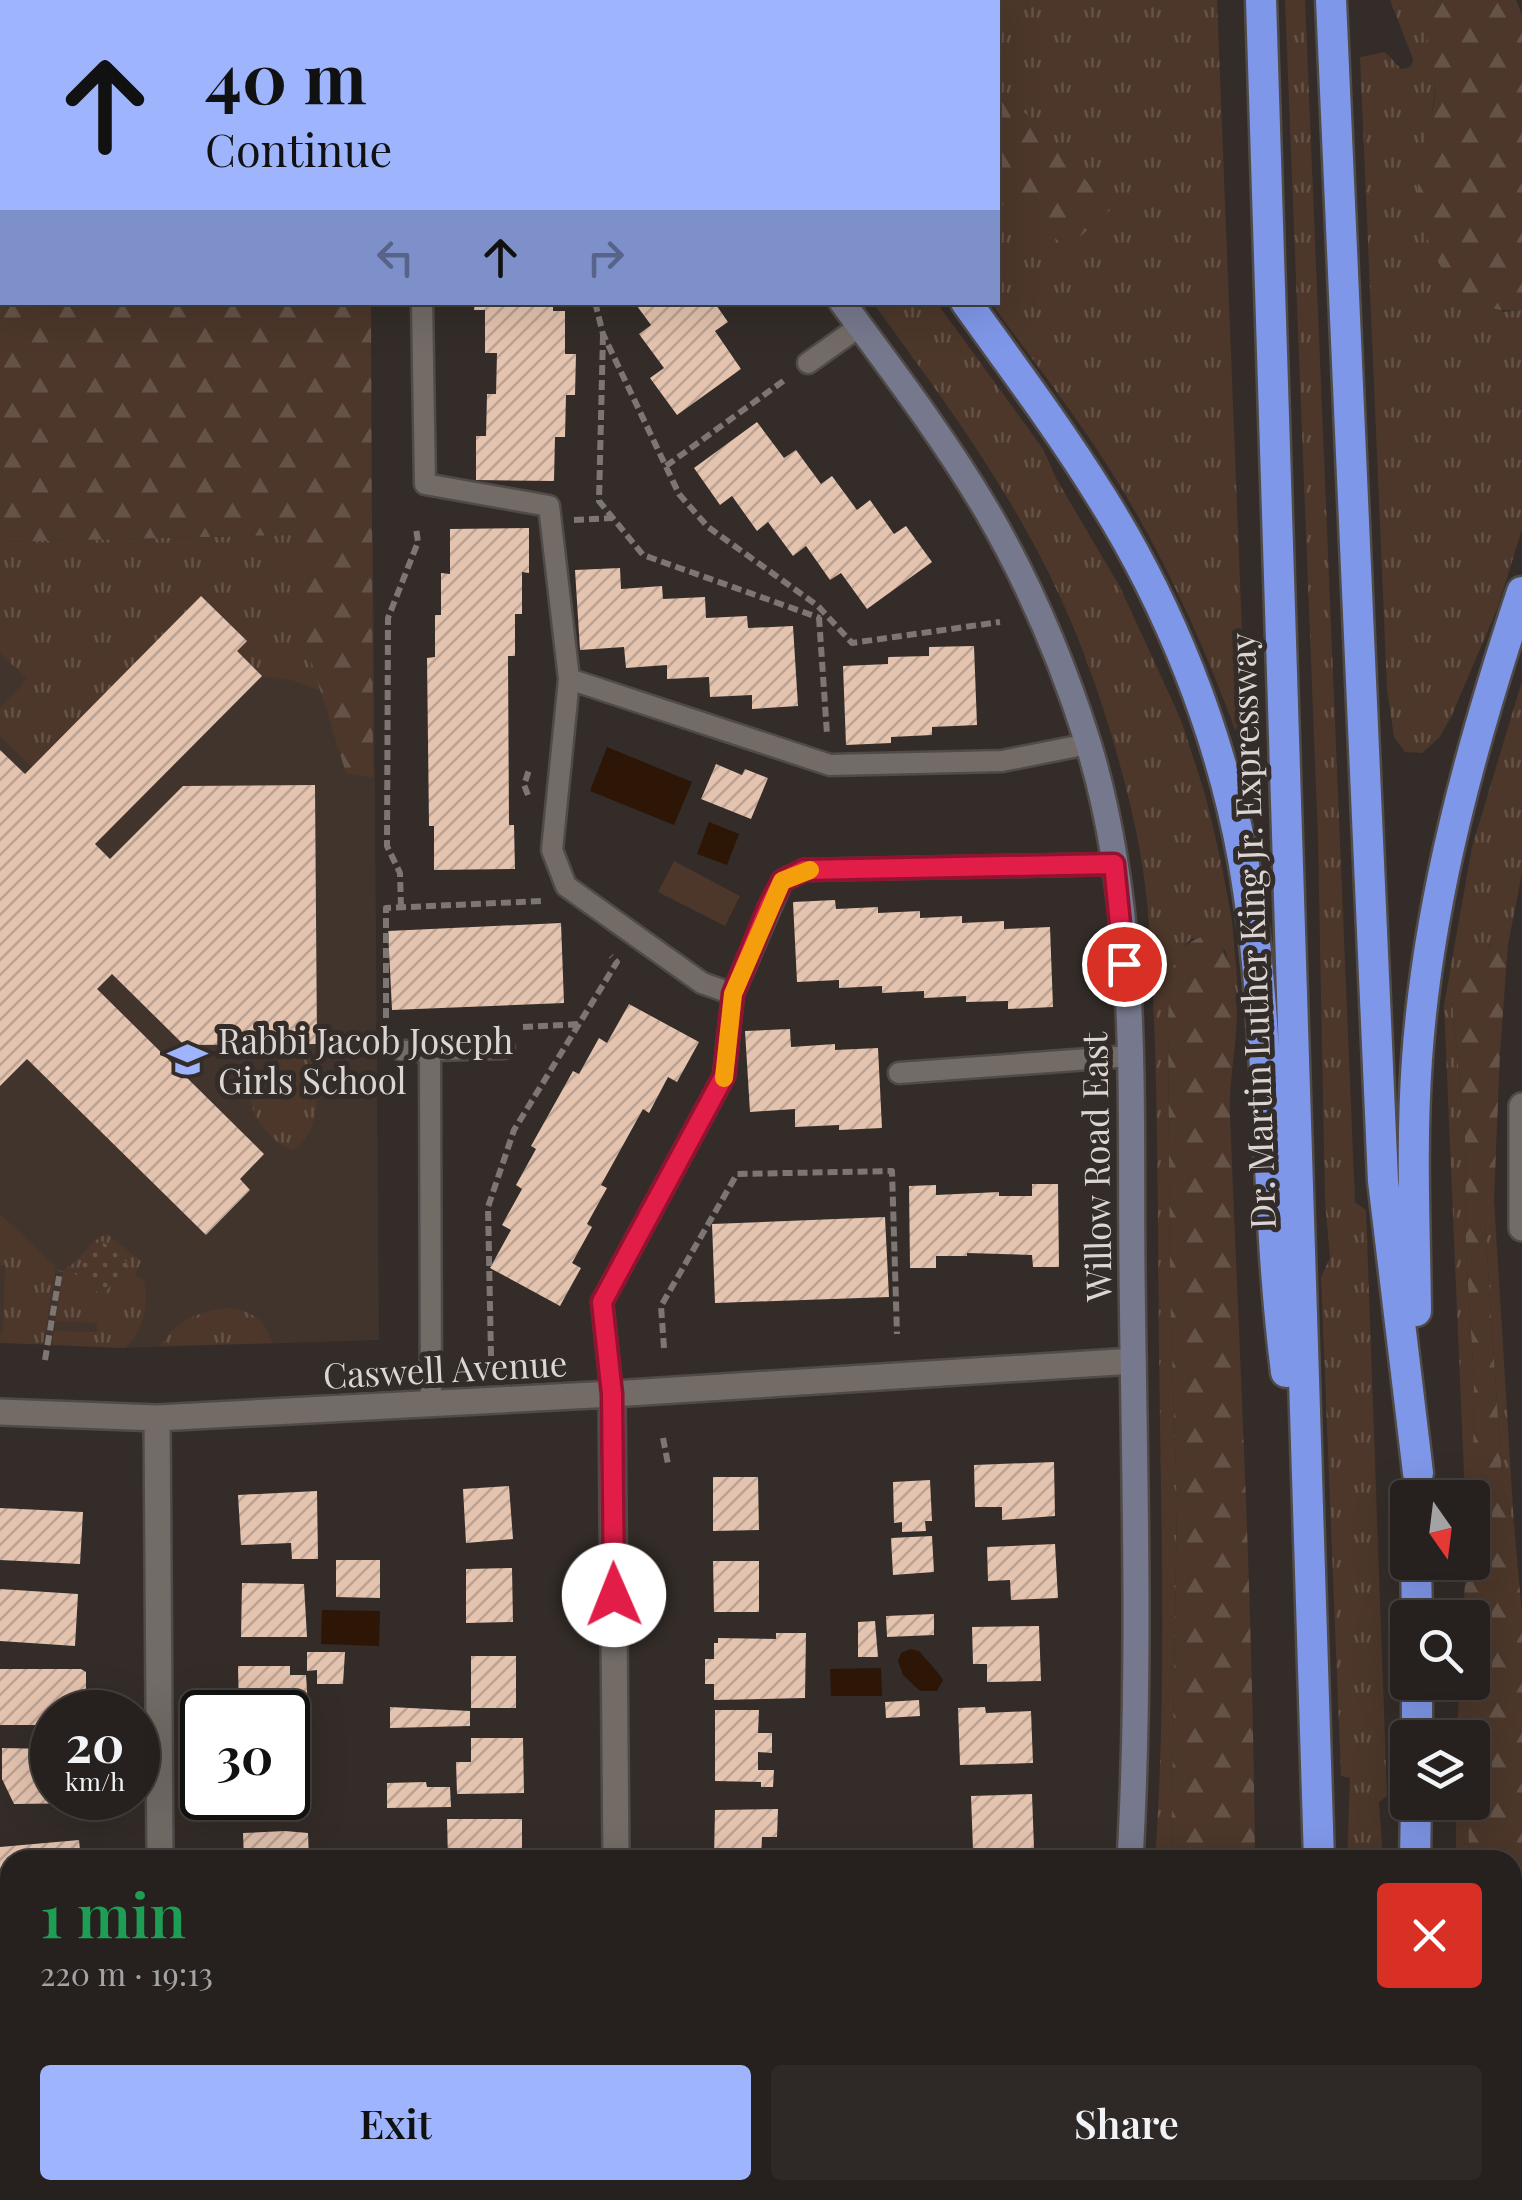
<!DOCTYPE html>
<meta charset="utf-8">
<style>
body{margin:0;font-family:"Playfair Display",serif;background:#2e2927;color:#f1f3f6;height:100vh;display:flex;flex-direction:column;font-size:38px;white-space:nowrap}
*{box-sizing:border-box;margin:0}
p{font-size:32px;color:#a4a3a4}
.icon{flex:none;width:55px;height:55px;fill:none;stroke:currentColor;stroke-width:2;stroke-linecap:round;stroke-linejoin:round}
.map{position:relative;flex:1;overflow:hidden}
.details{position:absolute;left:0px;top:1850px;width:1522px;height:350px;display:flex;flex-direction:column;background:#26211e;border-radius:30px 30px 0 0;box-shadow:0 10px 40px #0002,0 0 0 2px #423e3c}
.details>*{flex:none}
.hud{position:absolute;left:0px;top:0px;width:1000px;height:305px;box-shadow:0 10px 40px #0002,0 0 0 2px #423e3c;background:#9eb4fd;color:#111;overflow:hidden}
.needle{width:65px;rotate:166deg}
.tools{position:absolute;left:1390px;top:1480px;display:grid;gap:20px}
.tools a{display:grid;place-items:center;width:100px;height:100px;border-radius:10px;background:#26211e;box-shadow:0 10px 40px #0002,0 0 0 2px #423e3c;font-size:50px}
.speed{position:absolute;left:30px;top:1690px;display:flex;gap:20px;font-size:50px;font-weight:700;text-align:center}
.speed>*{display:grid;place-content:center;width:130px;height:130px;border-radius:50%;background:#26211e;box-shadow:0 10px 40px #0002,0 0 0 2px #423e3c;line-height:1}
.speed small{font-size:25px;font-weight:400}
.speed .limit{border:5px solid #111;border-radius:15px;background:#fff;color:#111}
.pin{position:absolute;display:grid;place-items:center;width:85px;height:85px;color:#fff;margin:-42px;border:5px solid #fff;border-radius:50%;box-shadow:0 2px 10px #0007}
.me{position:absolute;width:110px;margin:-55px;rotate:359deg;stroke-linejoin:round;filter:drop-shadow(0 0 8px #0008)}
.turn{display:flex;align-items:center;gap:35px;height:210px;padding:0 40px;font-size:45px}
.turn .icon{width:130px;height:130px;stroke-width:2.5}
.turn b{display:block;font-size:70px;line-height:85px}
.lanes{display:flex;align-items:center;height:95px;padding:0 40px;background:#0003;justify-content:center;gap:50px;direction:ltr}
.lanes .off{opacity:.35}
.round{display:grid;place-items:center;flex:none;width:105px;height:105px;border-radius:10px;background:#2e2927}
.overview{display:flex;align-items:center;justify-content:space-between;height:170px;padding:0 40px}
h1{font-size:60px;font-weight:600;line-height:75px;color:#1e9e55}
.cta{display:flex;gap:20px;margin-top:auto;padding:20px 40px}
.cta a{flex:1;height:115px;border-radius:10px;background:#9eb4fd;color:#111;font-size:40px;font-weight:600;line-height:115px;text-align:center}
.cta a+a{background:#2e2927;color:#f1f3f6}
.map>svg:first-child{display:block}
</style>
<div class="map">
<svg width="1522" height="2200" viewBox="0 0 1522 2200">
<defs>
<pattern id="grass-tufts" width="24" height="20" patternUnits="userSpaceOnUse" patternTransform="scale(2.5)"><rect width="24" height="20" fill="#4c372a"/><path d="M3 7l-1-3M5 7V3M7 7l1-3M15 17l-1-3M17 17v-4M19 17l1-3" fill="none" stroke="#655348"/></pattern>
<pattern id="forest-firs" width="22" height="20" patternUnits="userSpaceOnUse" patternTransform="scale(2.5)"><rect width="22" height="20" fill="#4c372a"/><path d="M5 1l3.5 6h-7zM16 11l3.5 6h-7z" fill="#655348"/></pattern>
<pattern id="park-dots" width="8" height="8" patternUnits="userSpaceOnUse" patternTransform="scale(2.5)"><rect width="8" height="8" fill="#4c372a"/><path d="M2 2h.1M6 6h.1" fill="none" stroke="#655348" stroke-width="1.8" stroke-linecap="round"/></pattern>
<pattern id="building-hatch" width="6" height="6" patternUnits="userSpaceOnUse" patternTransform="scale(2.5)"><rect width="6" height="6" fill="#e4c3af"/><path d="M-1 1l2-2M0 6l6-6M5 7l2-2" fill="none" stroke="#bca293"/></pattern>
</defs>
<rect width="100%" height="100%" fill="#332c28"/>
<path fill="#41342d" d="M373 533 379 1340 125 1348 0 1343V542Z"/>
<path fill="url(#grass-tufts)" d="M772 0H1217L1246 734 1237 735C1203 642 1161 549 1107 465 1071 409 1030 356 991 303L998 302V2Z
M1285 0H1305L1355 1202 1366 1210 1387 1796 1379 1802 1383 1860H1347L1350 1778 1341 1776 1321 1277 1330 1258 1325 1202 1318 839Z
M1390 0H1439L1428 20 1435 89 1430 132 1502 312 1522 310V529L1498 607 1451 717 1439 738 1422 753 1405 752 1394 737 1387 689 1360 57 1385 52 1401 69 1411 67 1413 59Z
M873 303H937L1043 449 1057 480 1120 587 1181 720 1205 794 1220 857 1232 920 1239 1002 1225 950 1192 938C1168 960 1170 989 1168 1020L1170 1296 1177 1503 1171 1860H1155C1167 1692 1161 1522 1159 1353 1158 1250 1158 1146 1155 1043 1152 972 1151 901 1136 831 1122 765 1102 699 1077 636 1028 513 950 408 873 303Z
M290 535C310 558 302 562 290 587L322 691 291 680 262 676 237 651 32 767 0 736V708L27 679 0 653V542Z
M1522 681V873L1508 945H1490L1452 1000 1465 1135 1466 1253 1474 1379 1473 1520 1472 1498H1465L1444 1005 1472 847Z
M310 1056 315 1062C318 1090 321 1136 292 1150 263 1138 245 1107 249 1076L266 1074 281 1058Z
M1494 1200 1514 1525 1503 1494 1485 1222Z
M0 1214 56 1267 43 1344 0 1343V1333H3L5 1265H0Z
M107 1234 141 1261 135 1275 144 1280C149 1304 144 1331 125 1348L52 1345 54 1331 97 1332V1323L55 1321 63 1270C81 1262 90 1239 107 1234Z
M234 1308C256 1314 265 1321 272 1343L161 1346C176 1319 204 1309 234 1308Z
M1456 1803H1468L1469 1860H1456Z"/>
<path fill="url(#forest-firs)" d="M1439 0H1516L1522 15V310C1457 318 1420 248 1418 190 1417 162 1434 123 1435 91 1435 68 1424 42 1428 21 1429 14 1436 6 1439 0Z
M998 93 1041 125 1110 210 1068 247 998 201Z
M0 172H2V302L371 303 373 778 346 773 293 603C292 598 289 592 290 587 293 559 316 565 290 535L0 542Z
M1211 935C1257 984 1227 1056 1230 1117 1240 1364 1253 1612 1255 1860H1171L1177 1503 1170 1296 1168 1020C1171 982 1166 942 1211 935Z
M1491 945H1508L1500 1052 1494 1200 1485 1223 1503 1494 1514 1525 1522 1614V2200H1440L1439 2190H1512V1860H1469L1468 1803 1472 1802V1738L1460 1737 1457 1730 1460 1683 1472 1682V1618L1463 1617 1466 1563 1472 1562 1474 1379 1466 1253 1465 1135 1452 1000 1458 982Z
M1137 2190H1235L1234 2200H1136Z"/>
<path fill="url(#park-dots)" d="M102 1241 129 1264 102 1296 74 1273Z"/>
<path fill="#4c372a" d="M674 861 740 896 725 926 658 892Z"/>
<path fill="#2e1606" d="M607 747 692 782 674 825 590 791Z
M709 822 739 834 727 865 697 854Z
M322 1610 380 1611 379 1646 321 1644Z
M910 1649 919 1651C923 1656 941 1675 943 1680L937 1691H920L903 1675 898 1661 901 1653Z
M881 1668 882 1696H831L830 1669Z"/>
<path fill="url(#building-hatch)" d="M475 302H553V311H565V354H576L575 395H566L565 437H555L554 481 476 480V436H486L487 394H496L497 353H485V310H474Z
M634 302H714L728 322 715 331 741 369 677 415 650 378 664 368 639 334 651 325Z
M757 422 784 458 796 450 821 484 832 476 857 510 870 500 894 534 906 526 932 562 867 609 841 573 830 580 806 546 793 556 768 522 757 531 732 496 720 505 694 468Z
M529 528V573L522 572V614H515V656H508L509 825H514L515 869 434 870V826H429L427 658 435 657V615H441V573L450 574V529Z
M620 568 621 589 662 586 663 599 705 597 706 618 747 616 748 628 793 626 798 706 752 709V695L710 697 709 677 667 679V665L626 668 624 647 580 650 575 570Z
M201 596 247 641 237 651 262 676 95 844 110 859 183 786 315 785 317 1044 184 1045 112 974 97 989 264 1154 240 1179 250 1190 206 1235 27 1059 0 1086V750L25 774Z
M974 646 977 725 932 727V735L891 737V743L846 745 843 666 888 664V657L929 656V647Z
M716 764 742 775 745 769 768 778 751 819 701 799Z
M835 900 836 909 878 907V913L920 911V918L962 916V923L1004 921V929L1050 927 1053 1007 1008 1009V1001L966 1002V996L924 998V991L882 993V986L839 988V980L797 982 793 902Z
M561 923 564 1003 392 1010 388 931Z
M629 1004 699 1042 677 1082 668 1077 649 1113 643 1109 601 1185 607 1188 587 1224 592 1227 572 1263 581 1268 560 1306 490 1268 511 1230 502 1225 522 1189 516 1185 536 1149 531 1146 573 1071 579 1074 599 1038 607 1043Z
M790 1029 791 1047 835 1044V1050L878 1048 882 1128 839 1130V1125L795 1127V1109L750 1112 745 1031Z
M1032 1184H1058L1059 1267H1033L1032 1255 967 1253V1256H936V1268H910L909 1186 936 1185V1195L999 1192V1196H1032Z
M885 1217 889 1297 715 1303 712 1224Z
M1054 1462 1055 1516 1002 1520V1507H975L974 1465Z
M713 1477H758L759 1530 713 1531Z
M930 1480 932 1521H925L926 1531 902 1532V1522L894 1523 893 1482Z
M509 1486 513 1539 466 1543 463 1489Z
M317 1491 318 1559H292L291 1543 241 1545 238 1495Z
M0 1508 83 1512 80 1564 0 1560Z
M932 1536 934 1572 893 1575 891 1538Z
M1055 1544 1058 1598 1011 1600 1010 1580 988 1581 987 1547Z
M336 1560H380V1598L336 1597Z
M713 1561H759V1612H714Z
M512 1568 513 1622 466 1623V1569Z
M242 1583 304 1584 307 1637H241Z
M0 1589 78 1594 75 1646 0 1641Z
M934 1614V1635L887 1637 886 1616Z
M875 1621 878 1657H858V1622Z
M1039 1626 1041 1681 987 1682V1664H973L972 1627Z
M776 1633H806L805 1698 714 1700V1684H705V1659H714V1643H718V1638L776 1639Z
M307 1652H345L343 1684H317V1670L307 1671Z
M471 1656H516V1708H471Z
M238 1666H290V1675H306L309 1721H288V1712H239Z
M0 1669H81L86 1672V1712H52V1725H0Z
M919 1700 920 1716 886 1718 885 1702Z
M390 1707 470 1711V1726L390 1728Z
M985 1707 986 1713 1031 1711 1033 1763 960 1765 958 1708Z
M715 1710H759L758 1733H772V1753L758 1752V1770H774L773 1787H761V1782L715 1781Z
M471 1738H523L524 1793 457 1794 456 1762H471Z
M2 1748 52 1749V1798H89V1803L14 1804 2 1779Z
M288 1750H306L307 1775H292V1803L245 1804V1798H288Z
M426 1782 427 1787H450L451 1807 387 1808V1783Z
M1032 1794 1034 1848 973 1850 971 1796Z
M778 1809 777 1837H762L761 1860H714L715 1810Z
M447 1819H522V1860H448Z
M285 1831 308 1833 309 1859 244 1860 243 1833Z
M79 1840 81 1860H10V1898L0 1899V1847Z
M23 2190H100L102 2200H25Z
M329 2190H366L368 2200H330Z
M489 2190H536L538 2200H491Z
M725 2190H772L773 2200H727Z
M875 2190H915L916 2200H875Z"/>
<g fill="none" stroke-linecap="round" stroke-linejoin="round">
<defs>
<path id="service" d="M225 0V2
M422 302 425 484 549 506 569 679 830 765 1002 761 1088 744
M808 363 860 326
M569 679 552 850 566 886 702 983 733 994 782 881 804 870 1114 864
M430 1050 431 1403
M403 1051 504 1048
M899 1073 1129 1056
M612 1394 602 1302 724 1076 733 994"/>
<path id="minor" d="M1522 1106V1228
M612 1394 616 1860
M0 1412 157 1418 612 1394 1133 1361
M157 1418 160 1860
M173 2190 174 2200
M628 2190 630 2200"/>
<path id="secondary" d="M621 0 623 2
M842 302C892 370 944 438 987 511 1029 583 1063 663 1088 743 1140 912 1130 1097 1132 1271 1134 1467 1141 1664 1130 1860
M1096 2200 1097 2190"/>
<path id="motorway" d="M747 0 748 2
M1261 0 1319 1860
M1331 0 1383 1181 1418 1473
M966 302C1012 366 1059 429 1100 495 1169 604 1220 732 1243 859 1273 1029 1264 1202 1286 1372
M1416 1311C1415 1227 1411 1143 1417 1059 1428 900 1472 742 1522 592
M1416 1562 1417 1618
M1417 1738V1682
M1415 1860 1416 1802
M1299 2200 1300 2190
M1397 2200 1398 2190"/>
</defs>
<use href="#service" stroke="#504a48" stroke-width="25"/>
<use href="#minor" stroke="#504a48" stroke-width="30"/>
<use href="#secondary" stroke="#504a48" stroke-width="30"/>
<use href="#motorway" stroke="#504a48" stroke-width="35"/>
<path stroke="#7d7673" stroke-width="6" stroke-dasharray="10 5" stroke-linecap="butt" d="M595 302 603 334 679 494 708 527 818 606 852 643 1000 622
M603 335 599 501 643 555 820 618
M666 466 786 379
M574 520 611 518
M819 617 827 734
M528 795 524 785 529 770
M401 907 400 873 387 846 388 618 418 542 416 528
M523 1027 580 1024
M386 1033V908L543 901
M664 1348 661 1306 737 1174 892 1171 897 1334
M491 1356 488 1207 514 1130 617 962 611 956
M45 1360 60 1271
M663 1438 668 1464"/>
<use href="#service" stroke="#726b66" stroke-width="20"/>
<use href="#minor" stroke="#726b66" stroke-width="25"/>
<use href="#secondary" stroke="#76788d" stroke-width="25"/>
<use href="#motorway" stroke="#7f97e8" stroke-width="30"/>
</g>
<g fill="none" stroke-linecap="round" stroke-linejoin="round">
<defs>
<path id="route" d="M614 1595 612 1394 602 1302 724 1076 733 994 769 906 782 881 804 870 1114 864 1124 964"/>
</defs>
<use href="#route" stroke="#92132f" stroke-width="25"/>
<use href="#route" stroke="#e11d48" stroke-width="18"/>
<path stroke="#f59e0b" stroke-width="18" d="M724 1078 733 994 782 881 810 870"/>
</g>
<defs>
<symbol id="school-bare" viewBox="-9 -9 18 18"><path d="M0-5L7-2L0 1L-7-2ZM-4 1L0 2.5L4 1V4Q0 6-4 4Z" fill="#9eb4fd" stroke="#332c28" stroke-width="2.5" paint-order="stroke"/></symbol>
</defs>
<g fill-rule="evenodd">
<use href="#school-bare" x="160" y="1032" width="55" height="55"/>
</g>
<g text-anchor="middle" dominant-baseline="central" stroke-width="10" stroke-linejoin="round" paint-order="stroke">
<g font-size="35" fill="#dbd6d4" stroke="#332c28">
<text transform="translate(1251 931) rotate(-92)">Dr. Martin Luther King Jr. Expressway</text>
<text transform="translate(1095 1167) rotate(-91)">Willow Road East</text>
<text transform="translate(445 1368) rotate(-3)">Caswell Avenue</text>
</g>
<g font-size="35" fill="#dbd6d4" stroke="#332c28" text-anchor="start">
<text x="218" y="1039">Rabbi Jacob Joseph<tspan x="218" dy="40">Girls School</tspan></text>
</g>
</g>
</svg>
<div class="tools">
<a><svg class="needle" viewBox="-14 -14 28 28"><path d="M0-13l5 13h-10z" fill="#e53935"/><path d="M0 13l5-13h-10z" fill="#a4a3a4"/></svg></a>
<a><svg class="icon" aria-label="search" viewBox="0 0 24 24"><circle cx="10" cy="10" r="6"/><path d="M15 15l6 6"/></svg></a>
<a><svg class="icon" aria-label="layers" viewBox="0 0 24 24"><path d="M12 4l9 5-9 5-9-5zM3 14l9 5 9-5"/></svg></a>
</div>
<div class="speed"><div>20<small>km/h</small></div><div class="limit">30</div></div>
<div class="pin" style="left:1124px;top:964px;background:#d93025"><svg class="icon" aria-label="arrive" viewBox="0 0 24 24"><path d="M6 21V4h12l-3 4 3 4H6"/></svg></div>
<svg class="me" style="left:614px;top:1595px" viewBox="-20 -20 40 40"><circle r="19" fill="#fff"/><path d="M0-13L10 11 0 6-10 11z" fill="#e11d48"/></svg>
<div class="hud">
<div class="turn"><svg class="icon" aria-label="ahead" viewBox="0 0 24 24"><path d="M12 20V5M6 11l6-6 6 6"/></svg><div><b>40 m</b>Continue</div></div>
<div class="lanes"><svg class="icon off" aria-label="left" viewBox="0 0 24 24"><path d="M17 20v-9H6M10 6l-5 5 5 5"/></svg><svg class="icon" aria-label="ahead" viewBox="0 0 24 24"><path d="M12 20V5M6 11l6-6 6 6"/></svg><svg class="icon off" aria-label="right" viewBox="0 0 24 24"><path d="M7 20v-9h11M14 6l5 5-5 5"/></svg></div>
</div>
<section class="details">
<div class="overview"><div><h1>1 min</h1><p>220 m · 19:13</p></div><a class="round" style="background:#d93025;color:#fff"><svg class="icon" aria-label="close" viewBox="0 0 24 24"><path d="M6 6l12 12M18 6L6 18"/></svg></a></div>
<div class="cta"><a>Exit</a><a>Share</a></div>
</section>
</div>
